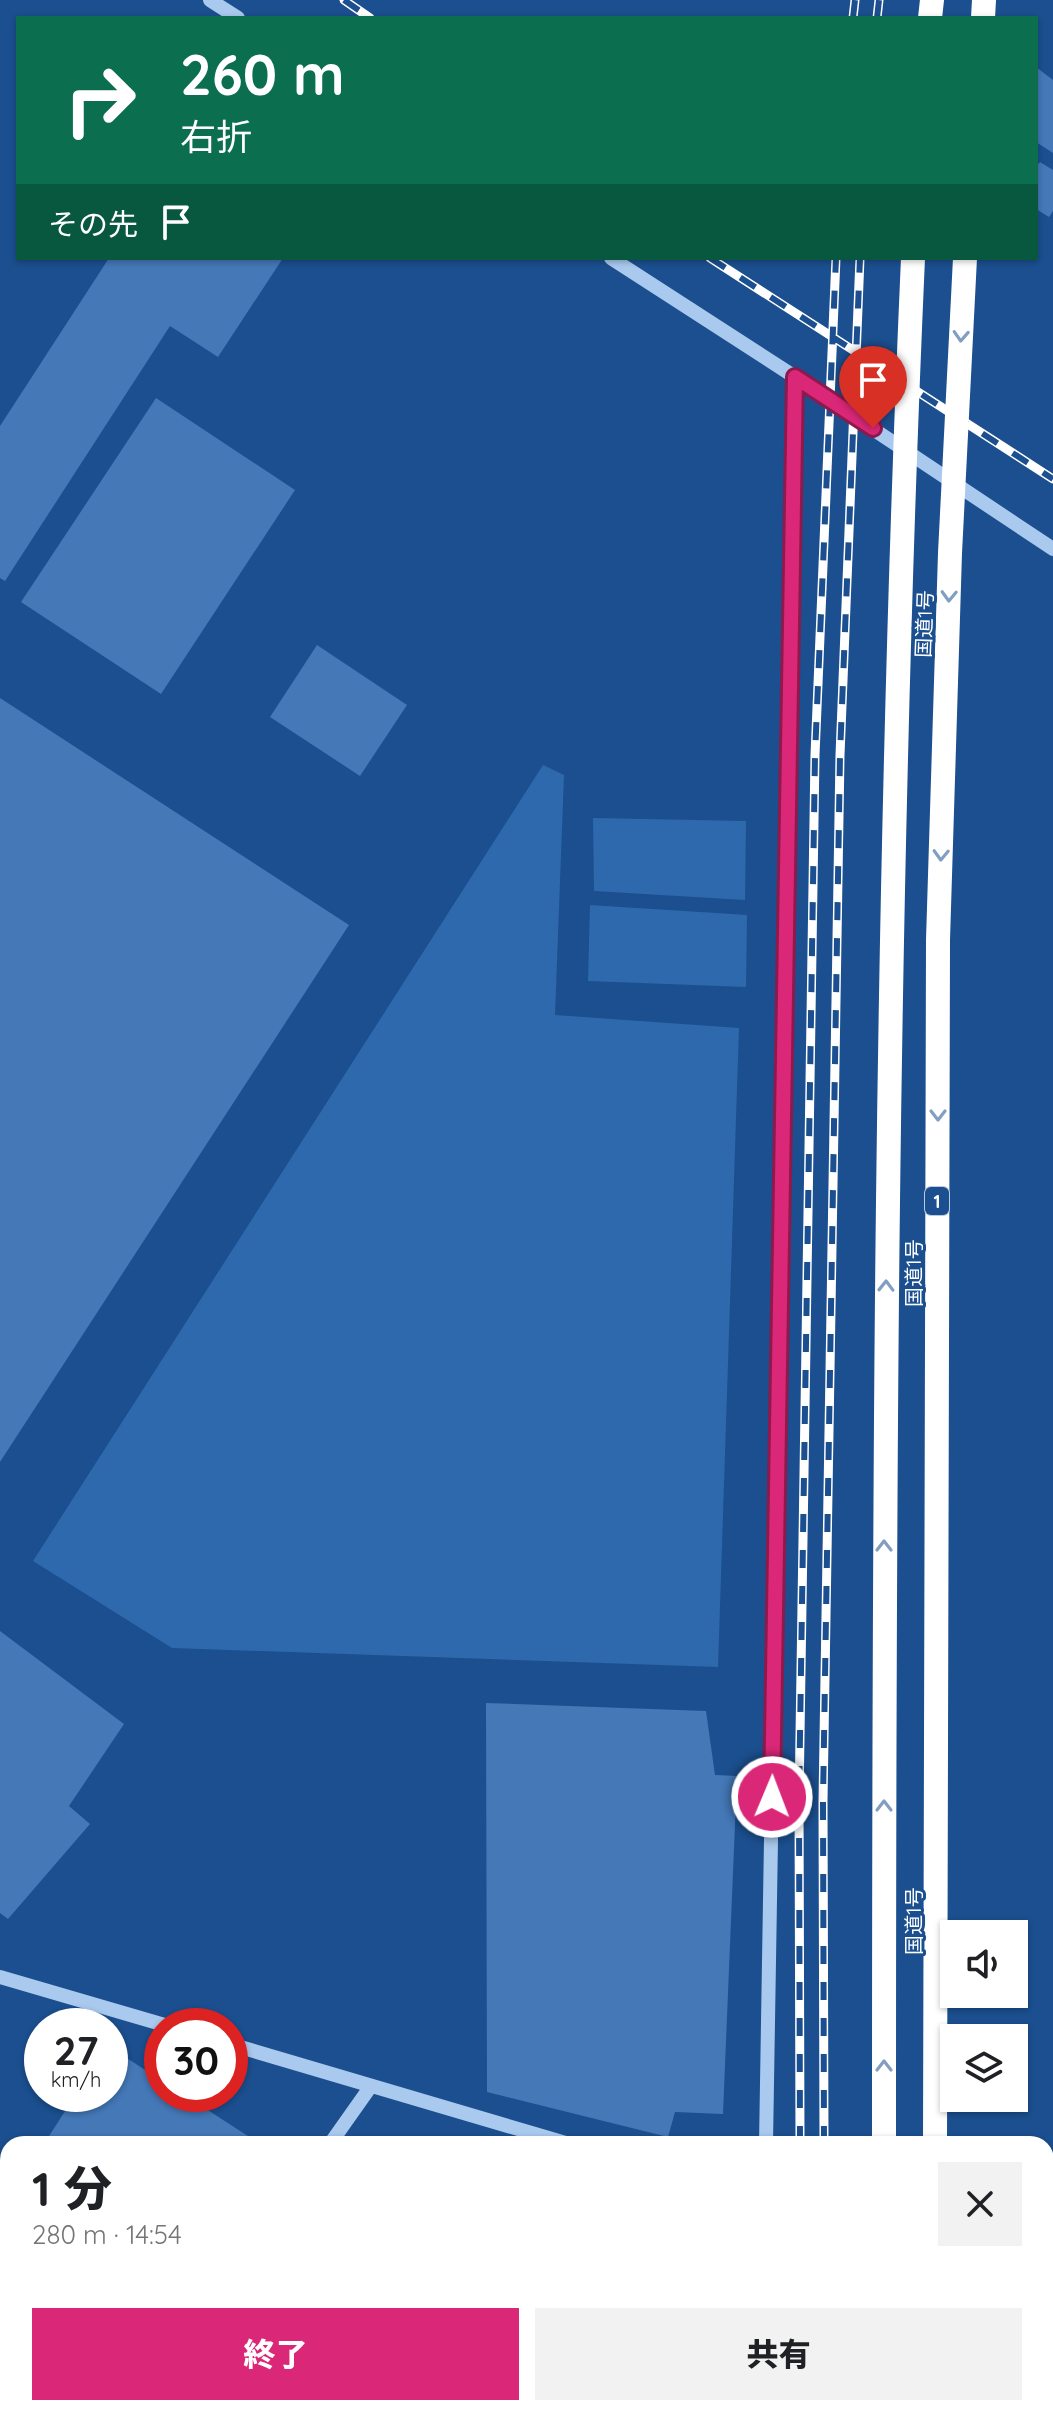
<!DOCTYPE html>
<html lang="ja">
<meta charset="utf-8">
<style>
body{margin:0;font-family:Quicksand,"Noto Sans JP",sans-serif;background:#f2f2f2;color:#202124;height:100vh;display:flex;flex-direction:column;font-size:30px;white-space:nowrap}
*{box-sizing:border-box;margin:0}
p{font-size:26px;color:#757577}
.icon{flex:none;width:44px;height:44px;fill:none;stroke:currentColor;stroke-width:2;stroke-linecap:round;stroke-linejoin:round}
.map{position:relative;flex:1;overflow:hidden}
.details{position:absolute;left:0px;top:2136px;width:1054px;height:280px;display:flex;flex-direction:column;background:#fff;border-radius:24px 24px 0 0;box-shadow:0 2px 6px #0004}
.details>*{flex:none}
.top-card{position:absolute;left:16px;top:16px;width:1022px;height:244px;border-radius:0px;box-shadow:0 2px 6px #0004;background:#0b6e4f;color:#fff;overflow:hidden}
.tools{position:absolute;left:940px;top:1920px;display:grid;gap:16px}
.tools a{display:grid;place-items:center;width:88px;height:88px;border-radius:0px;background:#fff;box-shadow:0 2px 6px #0004;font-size:40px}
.speed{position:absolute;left:24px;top:2008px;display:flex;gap:16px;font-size:40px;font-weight:700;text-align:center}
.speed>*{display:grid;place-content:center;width:104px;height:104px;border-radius:50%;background:#fff;box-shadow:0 2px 6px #0004;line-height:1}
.speed small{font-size:20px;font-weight:400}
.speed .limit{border:12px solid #d22;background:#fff;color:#111}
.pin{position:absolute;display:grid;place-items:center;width:68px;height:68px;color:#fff;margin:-82px -34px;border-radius:50% 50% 50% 0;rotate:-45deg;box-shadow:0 0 8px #0007}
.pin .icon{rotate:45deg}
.me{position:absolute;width:88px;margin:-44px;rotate:1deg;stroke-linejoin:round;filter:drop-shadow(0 0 6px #0008)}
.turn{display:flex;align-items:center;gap:28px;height:168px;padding:0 32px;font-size:36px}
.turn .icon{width:104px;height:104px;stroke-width:2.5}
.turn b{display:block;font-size:56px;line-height:68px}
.then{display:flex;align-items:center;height:76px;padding:0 32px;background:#0003;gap:16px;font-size:30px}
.round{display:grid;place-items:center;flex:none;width:84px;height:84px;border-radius:0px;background:#f2f2f2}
.summary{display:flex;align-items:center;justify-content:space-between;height:136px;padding:0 32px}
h1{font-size:48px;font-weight:800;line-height:60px}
.button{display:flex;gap:16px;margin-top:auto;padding:16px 32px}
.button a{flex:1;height:92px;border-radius:0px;background:#db2777;color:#fff;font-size:32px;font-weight:800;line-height:92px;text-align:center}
.button a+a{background:#f2f2f2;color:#202124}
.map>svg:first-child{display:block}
</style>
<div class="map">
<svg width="1053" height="2416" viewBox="0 0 1053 2416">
<rect width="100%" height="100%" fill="#1b4f8f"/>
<path fill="#2e69ad" d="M543 765 564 775 555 1015 739 1028 718 1667 172 1648 33 1561Z
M593 818 746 821 745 900 594 891Z
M590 905 747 915 746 987 588 981Z"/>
<path fill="#4478b7" d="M1036 67 1053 80V153L1036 142Z
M1040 162 1053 170V211L1049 217 1036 209V167Z
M109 258H283L218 357 170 326 5 581 0 578V426Z
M156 398 295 490 161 694 21 602Z
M317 645 407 705 360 776 270 717Z
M0 698 349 925 0 1462Z
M0 1631 124 1724 69 1806 90 1824 8 1919 0 1913Z
M486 1703 706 1711 715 1775 737 1776 723 2114 675 2112 668 2137 487 2092Z
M110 2047 162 2081V2094H183L251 2138 247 2144H44L76 2094H110Z
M8 2202V2358L0 2352V2214Z
M0 2381 8 2386V2408H15L9 2416H0Z
M180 2408H321L332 2416H175Z
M362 2408H705V2416H373Z"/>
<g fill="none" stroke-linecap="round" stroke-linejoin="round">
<path stroke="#a9c9ee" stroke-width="14" d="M210 0 238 18
M611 258 795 377 1053 549
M0 1977 168 2026
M230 2044 569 2144
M330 2144 371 2086
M766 2144 795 377
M134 2416 140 2408
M764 2416V2408"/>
<path stroke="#fff" stroke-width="24" d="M930 18 932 0
M983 18 984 0
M885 2408V2416
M936 2408 937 2416"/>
<defs>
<path id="rail" d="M344 0 370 18
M853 18 855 0
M877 18 879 0
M710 258 1053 479
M800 2144 799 1801 815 755 836 258
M824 2144 823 1801 840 755 860 258
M801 2408V2416
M824 2408V2416"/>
</defs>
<use href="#rail" stroke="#fff" stroke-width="9"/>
<use href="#rail" stroke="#1b4f8f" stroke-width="6" stroke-dasharray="18" stroke-linecap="butt"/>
<path stroke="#fff" stroke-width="24" d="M884 2144C884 1515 885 887 913 258
M935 2144 938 940 950 553 965 258"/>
</g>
<defs><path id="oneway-chevron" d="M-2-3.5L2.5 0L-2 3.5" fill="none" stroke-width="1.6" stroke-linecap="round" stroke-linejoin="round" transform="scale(2)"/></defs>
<g stroke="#829ec1">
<use href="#oneway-chevron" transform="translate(961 336) rotate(93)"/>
<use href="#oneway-chevron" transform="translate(949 596) rotate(92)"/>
<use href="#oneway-chevron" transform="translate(941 855) rotate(92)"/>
<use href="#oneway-chevron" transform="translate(938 1115) rotate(90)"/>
<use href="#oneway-chevron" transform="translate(886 1286) rotate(-89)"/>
<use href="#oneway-chevron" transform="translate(884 1546) rotate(-90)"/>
<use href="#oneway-chevron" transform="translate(884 1806) rotate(-90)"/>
<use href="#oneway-chevron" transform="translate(884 2066) rotate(-90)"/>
</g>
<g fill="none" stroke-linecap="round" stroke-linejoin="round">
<defs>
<path id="route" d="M772 1797 795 377 873 428"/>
</defs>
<use href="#route" stroke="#8e194d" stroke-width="20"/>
<use href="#route" stroke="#db2777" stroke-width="14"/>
</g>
<g text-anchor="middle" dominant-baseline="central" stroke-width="6" stroke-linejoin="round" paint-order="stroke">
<rect fill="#1b4f8f" stroke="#bbcadd" stroke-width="2" x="925" y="1187" width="24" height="28" rx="6"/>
<g font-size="18" font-weight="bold" fill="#fff">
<text x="937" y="1201">1</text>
</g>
<g font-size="20" fill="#fff" stroke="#1b4f8f">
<text transform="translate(924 624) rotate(-88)">国道1号</text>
<text transform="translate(913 1273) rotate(-90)">国道1号</text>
<text transform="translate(913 1921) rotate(-90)">国道1号</text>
</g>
</g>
</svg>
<div class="tools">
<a><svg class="icon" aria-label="sound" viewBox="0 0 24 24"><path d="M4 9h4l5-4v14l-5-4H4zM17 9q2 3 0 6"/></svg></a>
<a><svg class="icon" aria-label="layers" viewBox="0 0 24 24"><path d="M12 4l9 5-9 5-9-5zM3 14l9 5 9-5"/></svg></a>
</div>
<div class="speed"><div>27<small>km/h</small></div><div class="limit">30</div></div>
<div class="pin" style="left:873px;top:428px;background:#d93025"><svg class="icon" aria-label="arrive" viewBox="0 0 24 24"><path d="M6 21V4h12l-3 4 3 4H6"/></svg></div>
<svg class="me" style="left:772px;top:1797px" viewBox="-20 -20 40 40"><circle r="17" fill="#db2777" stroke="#fff" stroke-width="3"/><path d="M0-11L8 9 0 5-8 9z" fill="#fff"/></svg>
<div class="top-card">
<div class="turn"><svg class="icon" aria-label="right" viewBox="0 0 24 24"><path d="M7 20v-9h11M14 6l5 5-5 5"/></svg><div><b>260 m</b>右折</div></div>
<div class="then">その先<svg class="icon" aria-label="arrive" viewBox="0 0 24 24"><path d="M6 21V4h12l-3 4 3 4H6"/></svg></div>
</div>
<section class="details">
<div class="summary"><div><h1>1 分</h1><p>280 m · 14:54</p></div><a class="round"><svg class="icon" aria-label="close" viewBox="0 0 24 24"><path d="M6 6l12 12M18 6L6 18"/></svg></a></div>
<div class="button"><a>終了</a><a>共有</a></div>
</section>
</div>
